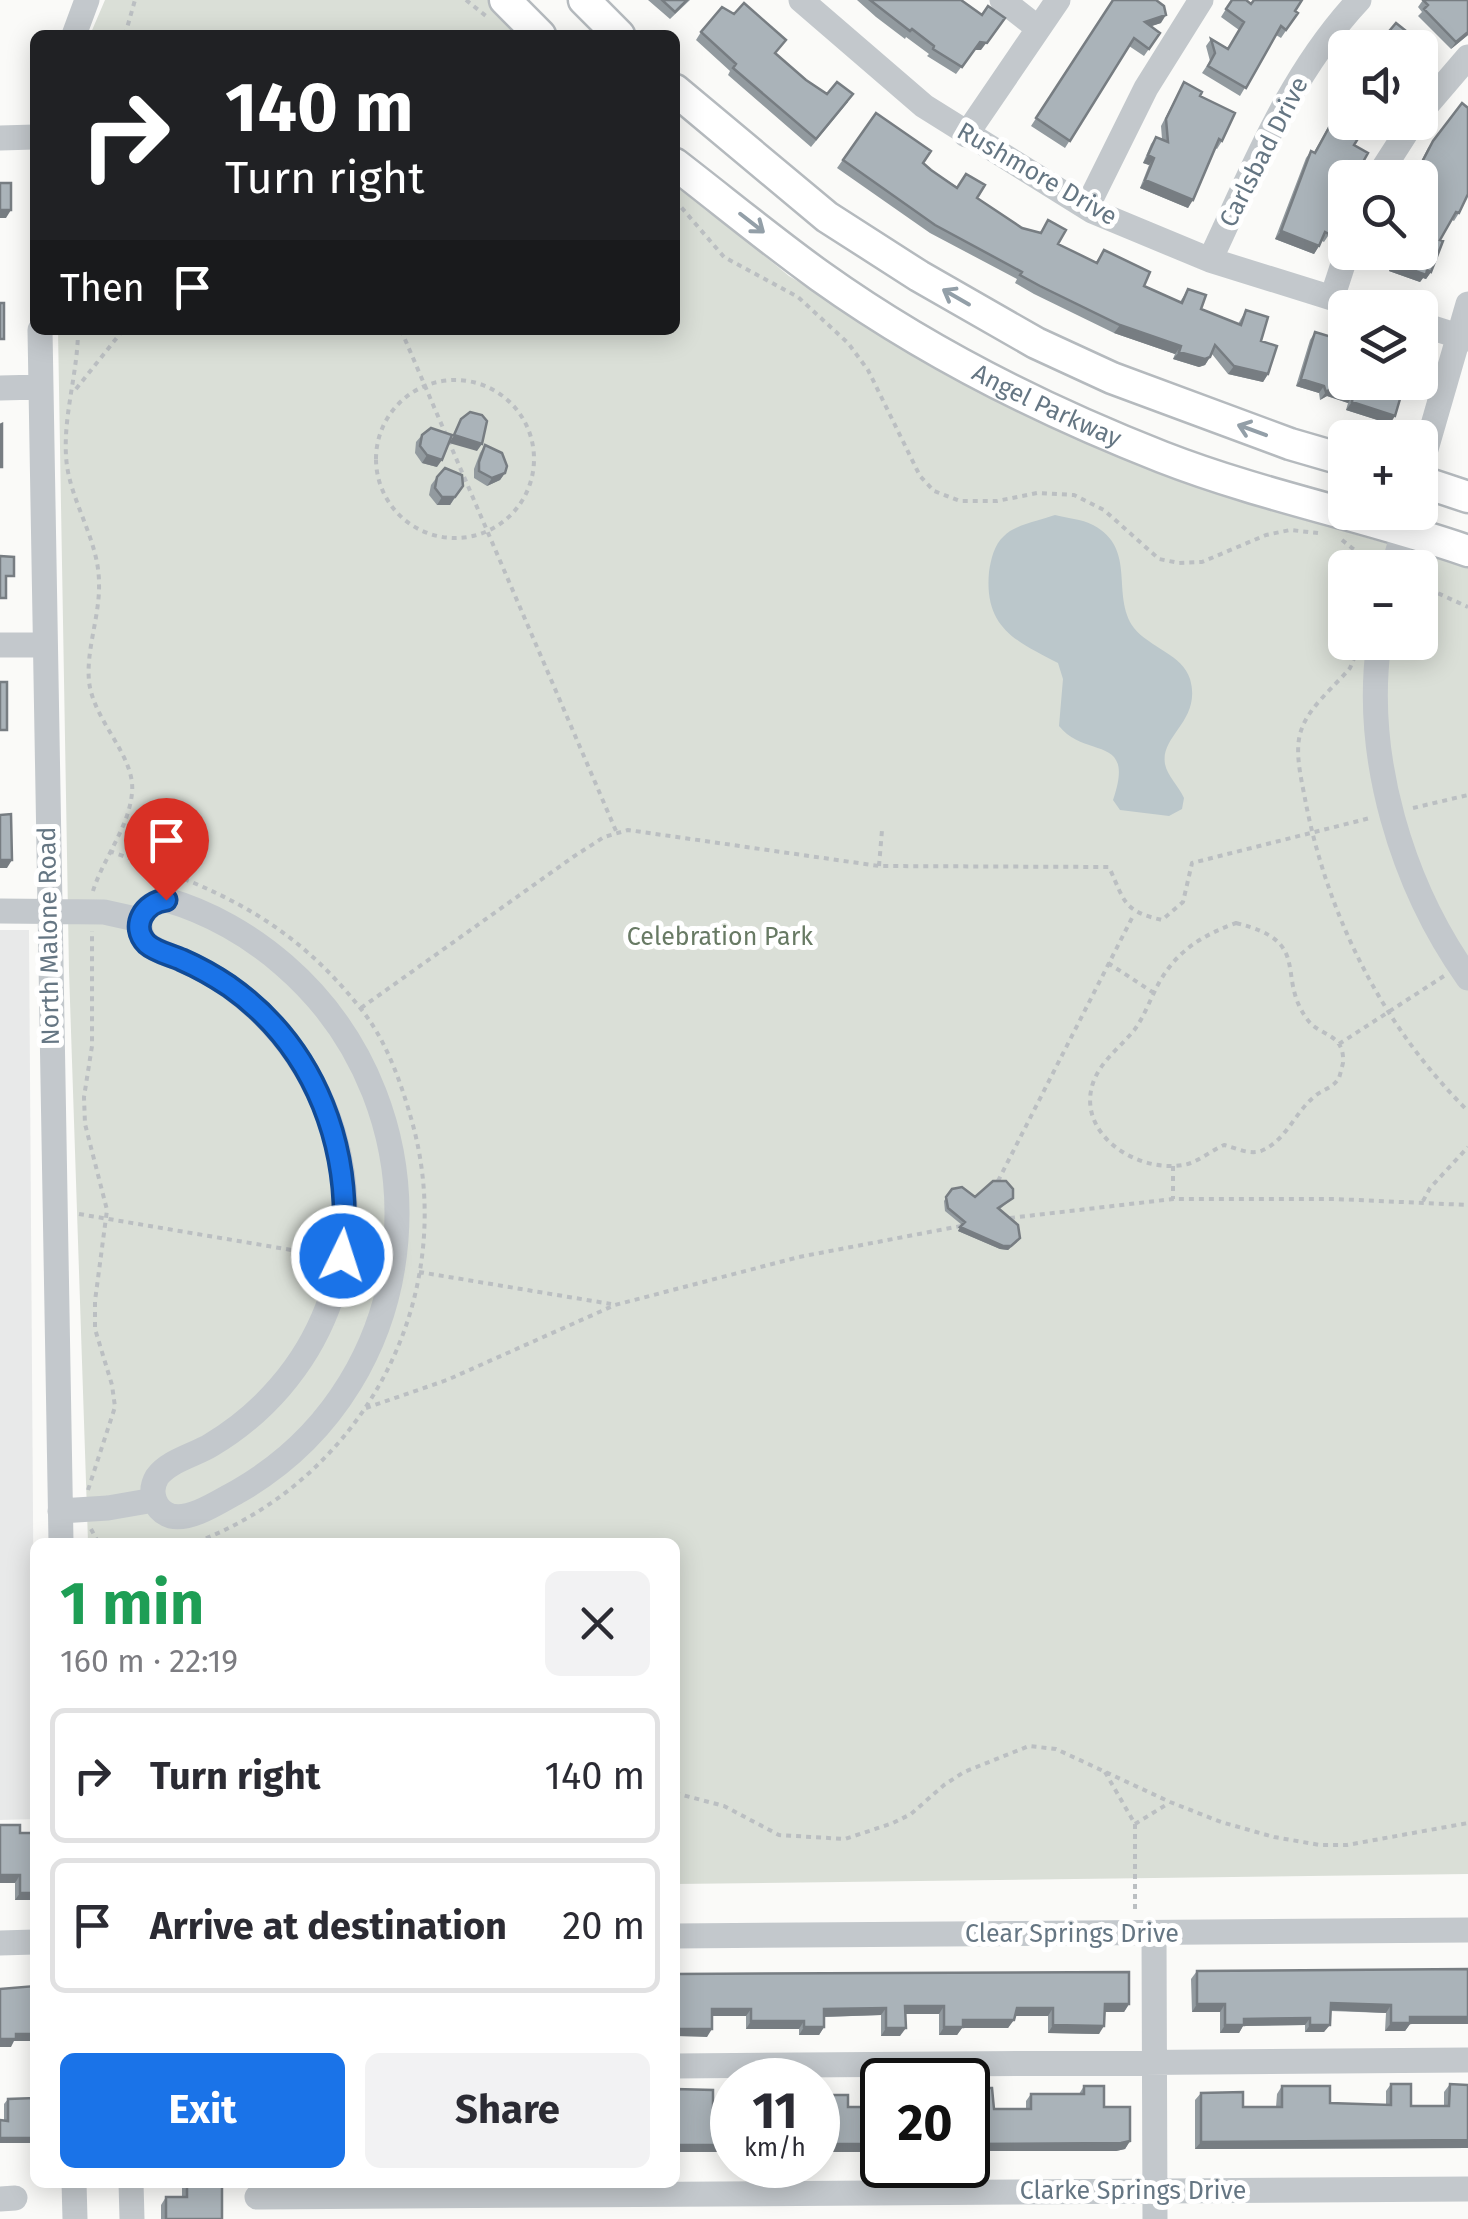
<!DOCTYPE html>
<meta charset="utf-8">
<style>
body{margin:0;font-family:"Fira Sans",sans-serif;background:#f2f2f3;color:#2b2b33;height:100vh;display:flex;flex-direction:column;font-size:38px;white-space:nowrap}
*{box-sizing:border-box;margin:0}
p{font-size:32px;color:#7c7c81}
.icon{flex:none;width:55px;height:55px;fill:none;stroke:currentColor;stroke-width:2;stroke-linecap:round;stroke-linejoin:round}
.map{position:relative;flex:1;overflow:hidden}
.panel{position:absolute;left:30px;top:1538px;width:650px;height:650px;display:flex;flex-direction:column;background:#fff;border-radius:15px;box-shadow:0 5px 25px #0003}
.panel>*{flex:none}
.guide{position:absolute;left:30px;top:30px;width:650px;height:305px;border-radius:15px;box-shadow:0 5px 25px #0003;background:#202124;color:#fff;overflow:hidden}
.controls{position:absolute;left:1328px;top:30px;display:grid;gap:20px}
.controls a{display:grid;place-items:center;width:110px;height:110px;border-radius:15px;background:#fff;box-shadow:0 5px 25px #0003;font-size:50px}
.speed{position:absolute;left:710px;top:2058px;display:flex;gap:20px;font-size:50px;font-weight:700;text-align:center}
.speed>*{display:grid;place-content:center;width:130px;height:130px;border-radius:50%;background:#fff;box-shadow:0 5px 25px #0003;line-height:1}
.speed small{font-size:25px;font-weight:400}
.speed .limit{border:5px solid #111;border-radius:15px;background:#fff;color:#111}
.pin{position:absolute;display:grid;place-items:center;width:85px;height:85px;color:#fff;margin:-102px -42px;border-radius:50% 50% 50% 0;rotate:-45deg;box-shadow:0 0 10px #0007}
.pin .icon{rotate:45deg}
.me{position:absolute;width:110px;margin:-55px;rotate:4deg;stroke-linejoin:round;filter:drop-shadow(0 0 8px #0008)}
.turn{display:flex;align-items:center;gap:35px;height:210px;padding:0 30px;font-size:45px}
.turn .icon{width:130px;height:130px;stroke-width:2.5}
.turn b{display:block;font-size:70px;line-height:85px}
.then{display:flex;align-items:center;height:95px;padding:0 30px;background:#0003;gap:20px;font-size:38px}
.round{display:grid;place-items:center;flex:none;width:105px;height:105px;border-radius:15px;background:#f2f2f3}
.overview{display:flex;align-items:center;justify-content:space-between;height:170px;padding:0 30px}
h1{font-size:60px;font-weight:700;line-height:75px;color:#1e9e55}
.action{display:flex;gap:20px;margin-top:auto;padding:20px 30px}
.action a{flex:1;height:115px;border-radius:15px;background:#1a73e8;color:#fff;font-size:40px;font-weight:700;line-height:115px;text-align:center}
.action a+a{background:#f2f2f3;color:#2b2b33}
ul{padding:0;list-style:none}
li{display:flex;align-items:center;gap:30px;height:135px;margin:0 20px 15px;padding:0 10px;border:5px solid #e1e1e2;border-radius:15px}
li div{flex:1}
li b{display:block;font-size:38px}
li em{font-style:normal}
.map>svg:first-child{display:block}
</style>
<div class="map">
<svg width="1468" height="2219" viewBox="0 0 1468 2219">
<rect width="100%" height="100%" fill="#fafaf8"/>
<path fill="#e8e9e9" d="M0 930H29L35 1808V1819L0 1820Z"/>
<path fill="#dadfd7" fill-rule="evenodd" d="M105 0H489L524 35H90Z
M675 182 789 276 958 377 1247 503 1468 567V1874L675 1884V1542H88L69 971 58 330H675ZM1345 568H1420V642H1345Z"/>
<path fill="#bbc7cb" d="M1055 515C1066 518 1082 519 1093 525 1138 549 1110 595 1134 628 1149 647 1183 655 1190 679 1202 721 1160 735 1165 764 1167 775 1179 787 1184 798L1182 809 1169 816 1120 810 1113 800C1136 733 1086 760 1059 726L1063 679 1058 663C1015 641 984 627 989 572 991 559 994 545 1004 536 1014 525 1041 520 1055 515Z"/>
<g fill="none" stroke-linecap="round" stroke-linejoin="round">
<defs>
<g id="major">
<path d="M505 0 540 35"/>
<path d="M584 0 619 35"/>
<path d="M675 90 827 217 919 276 1036 343 1112 378 1290 444 1345 460"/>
<path id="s1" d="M675 164C723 201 770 240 820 276 925 351 1042 410 1162 457 1262 496 1367 516 1468 551"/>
<path d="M1420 481 1468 497"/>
</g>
</defs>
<use href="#major" stroke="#b5babe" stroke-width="35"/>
<path stroke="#bbbfc2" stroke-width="4" stroke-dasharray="5 5" stroke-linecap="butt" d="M466 0 486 16
M125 35 135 0
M675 200 724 257 798 297 848 343 868 370 920 476 934 491 960 501H997L1037 493 1074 495 1104 510 1159 559 1179 563 1202 562 1266 535 1290 530 1318 533
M78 330C78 375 61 421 67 466 73 506 99 542 99 583 100 616 86 649 89 681 93 721 136 756 132 793 129 827 103 859 93 891
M401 330 616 831
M376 459a79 79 0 1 1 158 0a79 79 0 1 1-158 0Z
M76 389 123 330
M1342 540 1362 556 1367 568
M1420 585 1468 607
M1355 656 1350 668C1335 686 1310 706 1302 728 1293 750 1302 781 1306 804 1329 919 1384 1028 1468 1111
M1413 808 1468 795
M109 851C215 888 288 917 361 1009 386 1040 400 1080 411 1118 462 1294 366 1477 197 1542
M879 866 882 830
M1236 923C1314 942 1275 975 1307 1019 1319 1037 1345 1032 1343 1063 1342 1067 1340 1075 1339 1078 1332 1089 1323 1089 1315 1096 1295 1112 1286 1141 1261 1151 1249 1155 1236 1148 1224 1145 1210 1151 1197 1163 1183 1165 1137 1173 1076 1134 1093 1083 1101 1060 1121 1047 1135 1029 1145 1015 1151 997 1160 981 1178 950 1203 935 1236 923Z
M1108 963 1154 993
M361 1008 573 857 604 837 628 830 879 866 1109 867C1125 902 1123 911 1162 920L1183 902 1192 863 1370 818
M1339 1044 1444 976
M1173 1166V1199
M998 1181 1134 914
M1423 1201 1430 1188 1468 1147
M79 1214 321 1255
M1010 1218 1173 1199H1335L1468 1205
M419 1272 611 1304
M366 1408 447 1380 615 1305 799 1257 966 1225
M88 1490 115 1407 112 1385 95 1329V1301L107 1210 85 1124 84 1097 92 1046V931
M91 1529 98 1542
M1105 1772 1135 1824V1909
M675 1793 724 1806 779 1835 845 1839 893 1823 911 1814 944 1785 964 1772 1029 1746 1056 1749 1170 1802 1221 1822 1274 1837 1320 1845H1347L1468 1823
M1135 1824 1169 1803"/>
<path stroke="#c3c8cc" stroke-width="25" d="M801 0 924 106 1092 211 1210 260 1364 308
M1002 0 1038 28
M74 35 87 0
M1420 113 1468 57
M966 135 1058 0
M0 138 35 137
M1377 178 1413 122
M1087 207 1146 88 1201 0
M1210 260C1253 169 1289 75 1359 0
M1332 298 1347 252
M1420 324 1468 339
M40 330 61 1542
M0 388 40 387
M1420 470 1468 304
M1393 568 1404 530
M1379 642C1363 757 1402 885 1468 978
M0 645H44
M167 900C209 912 251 936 284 965 450 1109 432 1381 237 1492 220 1501 191 1521 171 1516 155 1511 148 1492 157 1477 168 1461 195 1455 211 1445 263 1414 305 1366 327 1309 372 1194 331 1063 234 990 219 979 203 969 186 962 172 955 155 952 144 941 134 920 144 903 167 900Z
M0 911 104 912 140 920
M60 1511 108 1508 154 1500
M1154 1933 1155 2219
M675 1936 1468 1930
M0 1943 35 1942
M675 2066 1468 2060
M74 2182 75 2219
M131 2182 132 2219
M257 2197 1468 2189
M0 2199 15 2198"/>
<use href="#major" stroke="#fff" stroke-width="30"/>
</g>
<path fill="#929a9f" d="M648 0H690L670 19Z
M857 0H961L981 50H974L956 74 927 56 929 54 906 37 905 39 876 17Z
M1113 0 1161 23 1151 26 1160 33 1144 56 1129 46 1065 148 1031 126Z
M1423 0 1468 35 1451 49 1418 16 1422 12 1418 7Z
M1231 1 1295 11 1298 13 1281 38 1276 35 1240 96 1202 73 1210 61 1206 46 1211 39 1228 48 1239 30 1221 17Z
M701 32 776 53 806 80 827 94 848 102 811 147 728 75 730 71 696 40Z
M1184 82 1200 96 1222 141 1217 149 1215 148 1188 208 1140 188 1149 165 1143 163 1151 144 1156 137 1162 139 1161 126Z
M1345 97 1354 145 1338 206 1335 235 1330 233 1324 242 1322 241 1314 254 1275 239 1306 158 1311 151 1314 152Z
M1462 103 1459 213 1454 221 1452 220 1440 240 1431 272 1426 279 1423 278 1420 282 1389 271 1396 252H1420V178L1415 173 1428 148Z
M876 113 931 170 1022 228 1040 233 1048 220 1058 244 1096 262 1104 250 1144 286 1180 302 1188 289 1201 309 1238 324 1246 310 1261 341 1268 374 1263 382 1228 374 1212 354 1205 365 1199 367 1173 359 1175 354 1114 333 1034 294 1015 283 1017 279 930 233 837 168Z
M1371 122H1391L1385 131Z
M1315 332 1331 351 1390 424 1346 410 1348 403 1327 396 1320 400 1319 393 1296 386 1310 340Z
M422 435 437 467 422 463 415 453 416 442Z
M485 445 505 473 500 480 487 486 474 478V469L480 453Z
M437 477 463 486 450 505H437L429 495 431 485Z
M952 1189 975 1197 1013 1198 1000 1209 1017 1242 1008 1250 1000 1249 958 1231 962 1225 945 1211 944 1201Z
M20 1833 35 1900H15V1883Z
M1468 1969V2024H1410L1405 2031H1385L1386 2013 1331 2011 1324 2032H1305V2025L1243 2026 1239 2033H1220V2012H1192L1191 1979 1197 1971Z
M675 1974 1129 2004 1124 2012H1105L1099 2034 1048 2033V2016H1015L1008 2028H962L957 2035H939V2014H906L900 2036H881V2015L824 2017V2027L819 2035H799V2029H746V2016H712L707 2037Z
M1391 2084 1411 2106H1444V2092L1450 2084 1468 2148 1195 2149V2100L1201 2093 1243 2107H1276L1277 2094 1282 2086 1330 2103 1386 2105V2091Z
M1084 2086 1104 2107 1130 2141 1125 2149 1116 2151H968V2088L994 2109H1026V2101L1031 2094H1079Z
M8 2099 35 2143H0V2120L4 2121V2104Z
M182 2182H222V2219H161V2205L166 2197H182Z"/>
<path fill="#777d82" d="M1166 15 1161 23 1140 30 1145 22Z
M1005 18 981 50H974L980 42Z
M1468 32V35L1451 49 1456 42Z
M1148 155 1154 158 1149 165 1143 163Z
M1145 180 1193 200 1188 208 1140 188Z
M0 210H11L6 218H0Z
M1333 225 1340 227 1335 235 1328 232Z
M1281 231 1319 246 1314 254 1275 239Z
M1394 263 1427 270 1431 272 1426 279 1423 278 1420 282 1389 271Z
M1120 325 1181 346 1175 354 1114 333Z
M1179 352 1210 357 1205 365 1199 367 1173 359Z
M1234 366 1268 374 1263 382 1228 374Z
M1301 379 1324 386 1319 393 1296 386Z
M1332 388 1353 395 1348 403 1327 396 1320 400 1326 392Z
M1352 402 1395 416 1390 424 1346 410Z
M454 435 482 444 477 451 449 443Z
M427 455 442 460 437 467 422 463Z
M505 473 500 480 487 486 492 478Z
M442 497H455L450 505H437Z
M0 860H12L7 868H0Z
M960 1227 1020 1238 1008 1250 1000 1249 958 1231Z
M0 1875H20L15 1883H0Z
M20 1893H35V1900H15Z
M1331 2003 1391 2005 1386 2013 1326 2010Z
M1105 2004H1129L1124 2012H1100Z
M1197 2004H1225L1220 2012H1192Z
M905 2006H944L939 2014H900Z
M886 2008 881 2015 819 2017 824 2009Z
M1017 2008H1053L1048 2016H1011Z
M712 2009H751L746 2016H707Z
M1410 2017H1468V2024H1410L1405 2031H1385L1391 2023Z
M1310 2018 1305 2025 1243 2026 1239 2033H1220L1225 2025 1244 2019Z
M963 2020H1014L1008 2028H962L957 2035H939L944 2027Z
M751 2021H804L799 2029H746Z
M1053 2025 1104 2026 1099 2034 1048 2033Z
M1310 2025H1330L1324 2032H1305Z
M804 2027H824L819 2035H799Z
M886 2028H906L900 2036H881Z
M675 2029H712L707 2037 675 2036Z
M16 2034H35V2039L34 2041H14L11 2047H0V2039Z
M0 2138H35V2143H0Z
M1468 2140V2148L1195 2149 1201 2142Z
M1130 2141 1125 2149 1116 2151H968V2144Z
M818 2144H882V2152H818Z
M675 2145H732V2152H675Z"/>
<path fill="#aab3b9" stroke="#777d82" stroke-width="2.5" d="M662 0H687L675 12Z
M870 0H961L982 15 988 6 1005 18 987 43 980 42 962 67 933 49 934 46 912 29 910 31Z
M1113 0H1156L1164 6 1166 15 1145 22 1160 33 1149 49 1134 38 1070 141 1036 118Z
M1232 0H1246L1251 4 1254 0H1302L1295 11 1298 13 1286 30 1281 26 1246 88 1208 66 1215 53 1211 39 1228 49 1244 22 1226 9Z
M1423 0H1468V32L1456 42 1424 9 1428 5Z
M744 3 786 40 775 53 806 80 827 94 837 82 853 94 816 139 733 68 736 64 701 32 722 7 734 14Z
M1396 23 1436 55 1420 74V48H1375Z
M1184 82 1202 92 1200 96 1235 113 1222 141 1219 139 1193 200 1145 180 1154 158 1148 155 1156 137 1168 142 1166 119Z
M1345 98V122H1368L1354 145 1368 153 1354 178H1345V195L1338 206 1345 209V215L1340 227 1333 225 1329 234 1325 232 1319 246 1281 231 1311 151 1315 153Z
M1462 103 1468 108V194L1459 213 1456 212 1440 240 1443 241 1431 272 1427 270 1426 275 1394 263 1398 252H1420L1421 186 1420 178H1416L1424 167 1420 166 1433 141Z
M876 113 931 151 923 163 931 170 957 188 966 174 985 185 977 198 1022 228 1041 233 1048 220 1066 230 1058 244 1097 263 1104 250 1150 272 1144 286 1182 303 1188 289 1206 295 1201 309 1241 325 1246 310 1268 317 1261 341 1277 346 1268 374 1234 366 1215 345 1210 357 1205 359 1179 352 1181 346 1120 325 1040 286 1020 275 1022 272 935 225 843 160Z
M0 183H11V210H0Z
M0 303H4V339H0Z
M1315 332 1335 338 1331 351 1336 355 1345 358V382H1405L1395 416 1352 402 1353 395 1332 388 1326 392 1324 386 1301 379Z
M470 412 482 415 487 421 482 444 454 435 461 419Z
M2 424V467H0V425Z
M431 428 452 435 442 460 427 455 420 446 422 435Z
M485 445 502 453 507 466 505 473 492 478 479 471V462Z
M445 468 462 475 463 486 455 497H442L435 488 437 477Z
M0 556 14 557V576H6V598H0Z
M0 682H7V730H0Z
M11 814 12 860H0V815Z
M993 1181H1006L1013 1189V1198L998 1208 1018 1225 1020 1238 1011 1246H1003L960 1227 965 1222 948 1208 946 1197 952 1189 962 1187 975 1197Z
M0 1825H20V1833H35V1893H20V1875H0Z
M1468 1969V2017H1410V2023H1391V2005L1331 2003 1330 2025H1310V2018L1244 2019V2025H1225V2004H1197V1971Z
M1129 1972V2004H1105L1104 2026 1053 2025V2008H1017L1014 2020H963V2027H944V2006H905L906 2028H886V2008L824 2009V2027H804V2021H751V2009H712V2029H675V1974Z
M35 1986V2034H16V2039H0V1989Z
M1391 2084H1411V2106H1449L1450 2084 1468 2085V2140L1201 2142V2093L1243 2092V2107H1282V2086H1330V2103L1391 2105Z
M1084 2086H1104V2107H1130V2141L1121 2143 968 2144V2088H992L994 2109H1031V2094H1084Z
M675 2089 713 2090V2108H732V2145H675Z
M818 2095H848V2107H882V2144H818Z
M35 2098V2138H0V2120L8 2121V2099Z
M187 2182H222V2219H166V2197H187Z"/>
<defs><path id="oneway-shaft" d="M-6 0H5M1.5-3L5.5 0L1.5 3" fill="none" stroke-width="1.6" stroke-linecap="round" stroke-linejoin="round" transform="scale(2.5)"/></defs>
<g stroke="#939fa8">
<use href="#oneway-shaft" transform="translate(752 223) rotate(38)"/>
<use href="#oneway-shaft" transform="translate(956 297) rotate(-150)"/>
<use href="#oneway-shaft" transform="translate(1252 430) rotate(-160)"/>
</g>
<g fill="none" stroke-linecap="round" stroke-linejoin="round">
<defs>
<path id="route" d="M166 900C145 902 129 926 147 944 156 952 171 955 182 960 198 967 214 976 229 986 317 1048 354 1151 342 1256"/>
</defs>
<use href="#route" stroke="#114b97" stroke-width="25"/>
<use href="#route" stroke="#1a73e8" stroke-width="18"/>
</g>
<g text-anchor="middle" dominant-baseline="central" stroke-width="10" stroke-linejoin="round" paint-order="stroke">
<g font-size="25" fill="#657683" stroke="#fff">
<text transform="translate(1264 152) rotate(-63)">Carlsbad Drive</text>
<text transform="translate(1037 174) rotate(30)">Rushmore Drive</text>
<text stroke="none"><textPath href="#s1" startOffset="445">Angel Parkway</textPath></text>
<text transform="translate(49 936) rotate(-91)">North Malone Road</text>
<text x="1072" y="1934">Clear Springs Drive</text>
<text x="1133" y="2191">Clarke Springs Drive</text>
</g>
<g font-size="25" fill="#687a64" stroke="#fff">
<text x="720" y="937">Celebration Park</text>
</g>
</g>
</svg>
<div class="controls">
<a><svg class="icon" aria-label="sound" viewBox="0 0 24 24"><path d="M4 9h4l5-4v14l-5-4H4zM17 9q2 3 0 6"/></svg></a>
<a><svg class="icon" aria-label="search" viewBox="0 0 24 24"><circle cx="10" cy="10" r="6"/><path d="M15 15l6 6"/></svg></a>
<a><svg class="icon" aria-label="layers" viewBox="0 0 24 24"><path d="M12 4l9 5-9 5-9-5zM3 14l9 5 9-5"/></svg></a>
<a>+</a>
<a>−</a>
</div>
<div class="speed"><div>11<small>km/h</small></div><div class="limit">20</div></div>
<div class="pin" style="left:166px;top:900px;background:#d93025"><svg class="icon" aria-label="arrive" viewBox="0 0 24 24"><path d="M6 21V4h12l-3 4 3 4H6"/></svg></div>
<svg class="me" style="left:342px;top:1256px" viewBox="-20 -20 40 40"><circle r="17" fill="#1a73e8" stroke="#fff" stroke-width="3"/><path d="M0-11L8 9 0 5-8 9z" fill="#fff"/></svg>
<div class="guide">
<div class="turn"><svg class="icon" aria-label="right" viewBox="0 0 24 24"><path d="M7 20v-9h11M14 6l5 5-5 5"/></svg><div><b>140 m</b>Turn right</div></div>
<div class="then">Then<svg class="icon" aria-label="arrive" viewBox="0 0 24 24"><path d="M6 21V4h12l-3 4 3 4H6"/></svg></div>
</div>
<section class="panel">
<div class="overview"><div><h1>1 min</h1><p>160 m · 22:19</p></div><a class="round"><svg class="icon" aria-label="close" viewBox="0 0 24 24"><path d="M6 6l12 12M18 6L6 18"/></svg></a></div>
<ul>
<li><svg class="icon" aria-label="right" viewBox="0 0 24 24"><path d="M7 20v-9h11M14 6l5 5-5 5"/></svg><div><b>Turn right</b></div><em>140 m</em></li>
<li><svg class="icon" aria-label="arrive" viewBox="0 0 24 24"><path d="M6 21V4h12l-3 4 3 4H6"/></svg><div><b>Arrive at destination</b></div><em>20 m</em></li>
</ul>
<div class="action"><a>Exit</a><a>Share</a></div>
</section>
</div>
